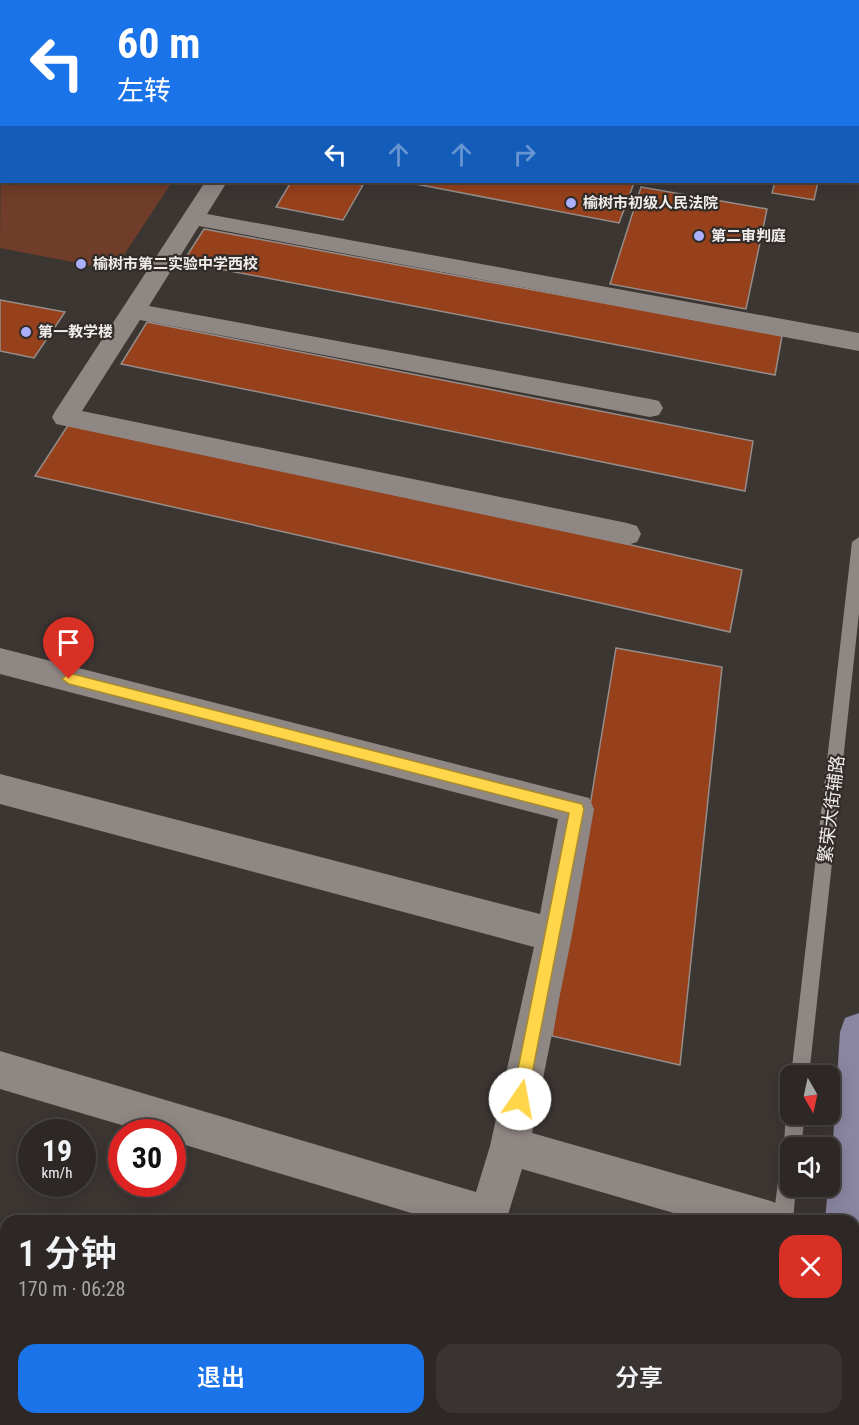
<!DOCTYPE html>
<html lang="zh">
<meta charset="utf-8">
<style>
body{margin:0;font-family:"Roboto Condensed","Noto Sans SC",sans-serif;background:#393432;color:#f1f3f6;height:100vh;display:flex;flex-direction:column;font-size:22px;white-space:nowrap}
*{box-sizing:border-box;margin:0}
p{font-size:20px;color:#a7a6a7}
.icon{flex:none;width:33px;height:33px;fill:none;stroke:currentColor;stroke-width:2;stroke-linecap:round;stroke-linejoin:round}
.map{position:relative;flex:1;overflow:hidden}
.drawer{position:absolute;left:0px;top:1215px;width:860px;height:210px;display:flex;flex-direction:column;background:#2d2826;border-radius:18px 18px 0 0;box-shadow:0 3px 15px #0003,0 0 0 2px #484443}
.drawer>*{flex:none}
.banner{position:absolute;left:0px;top:0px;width:860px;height:183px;box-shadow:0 3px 15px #0003,0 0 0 2px #484443;background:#1a73e8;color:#fff;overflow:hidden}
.needle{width:39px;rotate:171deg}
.controls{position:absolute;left:780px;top:1065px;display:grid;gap:12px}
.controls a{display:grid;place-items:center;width:60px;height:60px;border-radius:12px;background:#2d2826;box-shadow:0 3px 15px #0003,0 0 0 2px #484443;font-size:30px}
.speed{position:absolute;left:18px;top:1119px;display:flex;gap:12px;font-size:30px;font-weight:700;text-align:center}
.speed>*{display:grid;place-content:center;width:78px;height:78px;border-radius:50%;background:#2d2826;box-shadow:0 3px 15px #0003,0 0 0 2px #484443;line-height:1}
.speed small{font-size:15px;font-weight:400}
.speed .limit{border:9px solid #d22;background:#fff;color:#111}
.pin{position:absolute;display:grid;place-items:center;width:51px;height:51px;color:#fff;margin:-62px -26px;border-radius:50% 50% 50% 0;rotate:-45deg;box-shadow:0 0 6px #0007}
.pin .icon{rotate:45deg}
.me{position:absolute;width:66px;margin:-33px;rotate:12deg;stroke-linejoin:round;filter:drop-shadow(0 0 4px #0008)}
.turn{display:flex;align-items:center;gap:21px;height:126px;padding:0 18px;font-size:27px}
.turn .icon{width:78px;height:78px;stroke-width:2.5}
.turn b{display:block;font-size:42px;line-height:51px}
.lanes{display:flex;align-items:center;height:57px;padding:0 18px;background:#0003;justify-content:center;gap:30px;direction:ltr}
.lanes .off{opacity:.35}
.round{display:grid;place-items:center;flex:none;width:63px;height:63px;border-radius:18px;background:#393432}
.head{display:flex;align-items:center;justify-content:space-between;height:102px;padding:0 18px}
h1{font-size:36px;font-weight:600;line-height:45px}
.action{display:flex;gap:12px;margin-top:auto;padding:12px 18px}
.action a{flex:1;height:69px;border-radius:18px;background:#1a73e8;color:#fff;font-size:24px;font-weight:600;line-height:69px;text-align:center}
.action a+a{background:#393432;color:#f1f3f6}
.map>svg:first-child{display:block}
</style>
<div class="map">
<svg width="859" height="1425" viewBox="0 0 859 1425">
<rect width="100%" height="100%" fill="#3c3633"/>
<path fill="#6f3d29" d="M1 142 2 182H172L114 270 0 248Z"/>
<path fill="#96411c" stroke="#948d8a" stroke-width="1.5" d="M602 0H811L821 2H601Z
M291 182H344L363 185 343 220 276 207Z
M405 182H625L634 183 619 223Z
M775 182H818L814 200 772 193Z
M641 187 767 209 746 309 610 284Z
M204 229 782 336 775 375 183 262Z
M0 300 65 312 34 358 0 351Z
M147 322 753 441 745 491 121 364Z
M72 419 742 570 730 632 35 476Z
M616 648 722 667 680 1065 552 1036Z"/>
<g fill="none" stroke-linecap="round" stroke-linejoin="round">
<path fill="#8f8784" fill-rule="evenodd" d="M45 0H55L45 2Z
M149 0H167L168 2H150Z
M460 0H478L479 2H461Z
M0 36 2 37V43L0 42Z
M2 55V63H0V56Z
M858 59H859V65H858Z
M858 106H859V112H858Z
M859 537V613L809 1076H791L852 542Z
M790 1107V1114H805L801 1148H790V1186H796L793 1221H773L781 1158C787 1143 782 1122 790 1107Z
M749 1419H769L768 1425H748Z"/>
<path fill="#8f8784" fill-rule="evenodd" d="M583 0H603L583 2Z
M205 182H227L207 214 859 333V351L199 226 149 306 650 399 659 401 663 408 659 415 650 417 140 320 82 411 627 523 637 526 641 534 637 542 627 545 56 424 52 417 56 410Z
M0 648 589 798 594 809 572 935 532 1133 771 1201 785 1207 791 1221H701L522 1169 506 1221H438L172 1141V1132H145L0 1089V1051L476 1192 490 1146 534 947 0 804V774L540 914 558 819 0 674Z"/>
<path fill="#8a85a1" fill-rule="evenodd" d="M230 0H258L259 2H231Z
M326 0H352L353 2H327Z
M858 74H859V86H858Z
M859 1013V1237L854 1239V1221H825L828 1186H830L840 1032 845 1018Z
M854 1413 855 1425H809L810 1419H854Z"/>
</g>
<path fill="#ffd54a" stroke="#a68a30" stroke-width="1.5" d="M69 673 582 804 584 809 526 1105 520 1107 514 1105 512 1099 569 813 69 684 62 679Z"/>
<g fill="#aab0fb" stroke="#322c29" stroke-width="2">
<circle cx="571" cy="203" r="6"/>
<circle cx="699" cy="236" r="6"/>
<circle cx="81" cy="264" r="6"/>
<circle cx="26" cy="332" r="6"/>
</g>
<g text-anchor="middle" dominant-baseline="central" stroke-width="4.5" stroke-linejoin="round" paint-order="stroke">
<g font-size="15" font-weight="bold" fill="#f1edeb" stroke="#322c29" text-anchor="start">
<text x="583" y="203">榆树市初级人民法院</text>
<text x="711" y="236">第二审判庭</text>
<text x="93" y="264">榆树市第二实验中学西校</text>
<text x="38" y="332">第一教学楼</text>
</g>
<g font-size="18" fill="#f1edeb" stroke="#322c29">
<text transform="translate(831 809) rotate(-83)">繁荣大街辅路</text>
</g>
</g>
</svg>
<div class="controls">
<a><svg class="needle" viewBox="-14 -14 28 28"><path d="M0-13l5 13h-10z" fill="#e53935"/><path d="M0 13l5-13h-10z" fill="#a7a6a7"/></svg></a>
<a><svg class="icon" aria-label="sound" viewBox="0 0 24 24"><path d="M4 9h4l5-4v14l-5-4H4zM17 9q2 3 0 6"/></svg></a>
</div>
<div class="speed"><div>19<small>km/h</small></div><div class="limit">30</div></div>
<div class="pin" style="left:69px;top:679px;background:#d93025"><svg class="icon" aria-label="arrive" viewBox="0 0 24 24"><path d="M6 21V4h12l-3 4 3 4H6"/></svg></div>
<svg class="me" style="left:520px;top:1099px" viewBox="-20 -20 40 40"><circle r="19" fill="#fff"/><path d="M0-13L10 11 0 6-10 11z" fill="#ffd54a"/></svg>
<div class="banner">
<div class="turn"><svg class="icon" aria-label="left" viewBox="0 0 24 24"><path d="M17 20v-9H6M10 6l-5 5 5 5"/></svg><div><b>60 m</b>左转</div></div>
<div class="lanes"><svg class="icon" aria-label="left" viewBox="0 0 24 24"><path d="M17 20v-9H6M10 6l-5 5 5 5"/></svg><svg class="icon off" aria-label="ahead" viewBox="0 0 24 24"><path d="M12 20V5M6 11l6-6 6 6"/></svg><svg class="icon off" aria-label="ahead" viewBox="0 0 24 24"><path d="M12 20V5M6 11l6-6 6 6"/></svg><svg class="icon off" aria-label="right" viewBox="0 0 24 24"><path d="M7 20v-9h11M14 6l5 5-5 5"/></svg></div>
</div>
<section class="drawer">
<div class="head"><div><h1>1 分钟</h1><p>170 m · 06:28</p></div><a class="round" style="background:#d93025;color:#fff"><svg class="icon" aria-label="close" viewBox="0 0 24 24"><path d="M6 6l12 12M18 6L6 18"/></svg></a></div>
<div class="action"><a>退出</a><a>分享</a></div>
</section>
</div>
